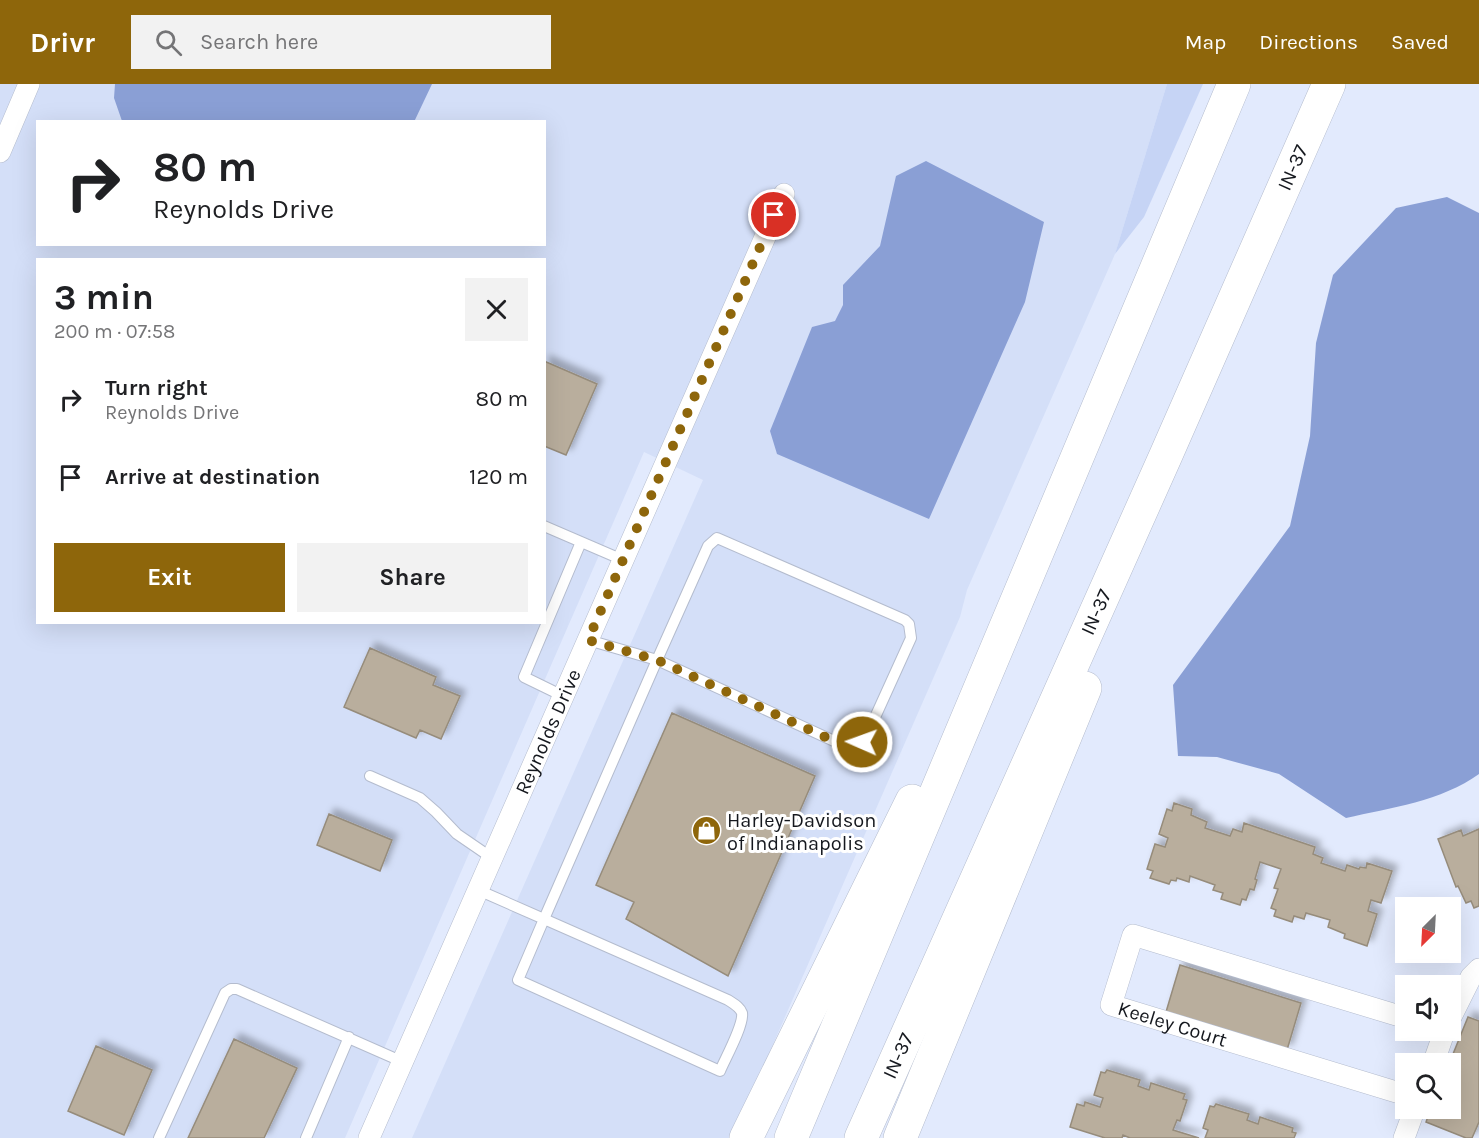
<!DOCTYPE html>
<meta charset="utf-8">
<style>
body{margin:0;font-family:Karla,sans-serif;background:#f2f2f2;color:#202124;height:100vh;display:flex;flex-direction:column;font-size:22px;white-space:nowrap}
*{box-sizing:border-box;margin:0}
p{font-size:20px;color:#757577}
.icon{flex:none;width:33px;height:33px;fill:none;stroke:currentColor;stroke-width:2;stroke-linecap:round;stroke-linejoin:round}
.map{position:relative;flex:1;overflow:hidden}
.side{position:absolute;left:36px;top:174px;width:510px;height:366px;display:flex;flex-direction:column;background:#fff;border-radius:0px;box-shadow:0 6px 24px #0002}
.side>*{flex:none}
.guide{position:absolute;left:36px;top:36px;width:510px;height:126px;border-radius:0px;box-shadow:0 6px 24px #0002;background:#fff;color:#202124;overflow:hidden}
.needle{width:39px;rotate:204deg}
.controls{position:absolute;left:1395px;top:813px;display:grid;gap:12px}
.controls a{display:grid;place-items:center;width:66px;height:66px;border-radius:0px;background:#fff;box-shadow:0 6px 24px #0002;font-size:30px}
.pin{position:absolute;display:grid;place-items:center;width:51px;height:51px;color:#fff;margin:-26px;border:3px solid #fff;border-radius:50%;box-shadow:0 2px 6px #0007}
.me{position:absolute;width:66px;margin:-33px;rotate:272deg;stroke-linejoin:round;filter:drop-shadow(0 0 4px #0008)}
.turn{display:flex;align-items:center;gap:21px;height:126px;padding:0 18px;font-size:27px}
.turn .icon{width:78px;height:78px;stroke-width:2.5}
.turn b{display:block;font-size:42px;line-height:51px}
.round{display:grid;place-items:center;flex:none;width:63px;height:63px;border-radius:0px;background:#f2f2f2}
.headline{display:flex;align-items:center;justify-content:space-between;height:102px;padding:0 18px}
h1{font-size:36px;font-weight:700;line-height:45px}
.action{display:flex;gap:12px;margin-top:auto;padding:12px 18px}
.action a{flex:1;height:69px;border-radius:0px;background:#8e660b;color:#fff;font-size:24px;font-weight:700;line-height:69px;text-align:center}
.action a+a{background:#f2f2f2;color:#202124}
ul{padding:0;list-style:none}
li{display:flex;align-items:center;gap:18px;height:78px;padding:0 18px}
li div{flex:1}
li b{display:block;font-size:22px}
li em{font-style:normal}
header{display:flex;align-items:center;gap:36px;box-sizing:border-box;height:84px;padding:0 30px;background:#8e660b;color:#fff}
header strong{font-size:28px}
nav{display:flex;gap:33px;margin-inline-start:auto;font-size:21px}
.search{width:420px;height:54px;background:#f2f2f2;display:flex;align-items:center;gap:15px;box-sizing:border-box;padding:0 21px;border-radius:0px;color:#757577;font-size:22px}
.map>svg:first-child{display:block}
</style>
<header>
<strong>Drivr</strong>
<div class="search"><svg class="icon" aria-label="search" viewBox="0 0 24 24"><circle cx="10" cy="10" r="6"/><path d="M15 15l6 6"/></svg>Search here</div>
<nav><a>Map</a><a>Directions</a><a>Saved</a></nav>
</header>
<div class="map">
<svg width="1479" height="1054" viewBox="0 0 1479 1054">
<defs>
<filter id="shadow"><feDropShadow dx="5.5" dy="-5.5" stdDeviation="3" flood-color="#0004"/></filter>
</defs>
<rect width="100%" height="100%" fill="#e2eafd"/>
<path fill="#d4dff8" fill-rule="evenodd" d="M0 0H1167L1115 170 967 506 960 533 732 1054H412L703 396 644 368 345 1054H0ZM38 38H544V160H38ZM38 176H544V538H38Z"/>
<path fill="#c6d4f5" d="M1167 0H1203L1144 133 1115 170Z"/>
<path fill="#8a9fd5" d="M115 0H432L414 38 122 37 114 14Z
M926 77 1044 138 1025 218 929 435 777 370 770 347 812 243 835 237 843 221V201L880 162 896 92Z
M1447 113 1479 129V690C1442 717 1390 724 1346 734L1279 690 1217 673 1178 672 1173 601 1290 442 1310 352 1316 259 1333 191 1396 124Z"/>
<path fill="#b9ae9d" stroke="#968c7b" stroke-width="1.5" filter="url(#shadow)" d="M544 277 597 300 566 371 544 362Z
M370 564 436 593 433 601 460 612 441 655 420 646 416 654 344 623Z
M672 629 815 692 728 892 626 835 634 818 596 801Z
M1174 719 1192 725 1191 731 1207 738 1205 744 1230 752 1233 745 1242 748 1244 739 1315 763 1313 770 1323 774 1321 779 1345 787 1347 781 1359 785 1360 783 1366 784 1367 779 1392 787 1381 819 1371 816 1368 827 1377 830 1367 862 1344 854 1345 850 1328 843 1330 836 1306 829 1304 835 1294 832 1292 838 1274 832 1276 826 1271 824 1278 805 1274 804 1281 785 1260 778 1255 795 1257 796 1254 806 1250 805 1246 816 1242 815 1240 821 1221 815 1223 809 1213 806 1215 801 1190 792 1189 798 1177 794 1176 797 1171 796 1169 800 1150 794 1153 787 1147 785 1155 760 1165 763 1168 754 1159 750 1167 725 1172 727Z
M329 730 392 756 380 787 317 761Z
M1479 745V822L1474 824 1471 817 1466 819 1458 802 1456 803 1438 755 1461 746 1463 752Z
M1180 881 1301 919 1287 966 1166 928Z
M1468 933 1479 937V1038L1472 1054H1466L1426 1038 1431 1024H1450L1449 980Z
M234 955 297 984 264 1054H188Z
M96 962 152 986 124 1051 68 1027Z
M1107 986 1140 996 1138 1002 1149 1006 1151 999 1185 1010 1183 1015 1187 1016 1180 1037 1177 1036 1173 1046 1199 1054H1130L1123 1051 1122 1054H1105L1070 1043 1077 1020 1084 1022 1085 1018 1100 1023 1103 1014 1094 1011 1101 988 1105 989Z
M1216 1020 1249 1030 1247 1036 1258 1040 1260 1033 1293 1044 1292 1048 1296 1049 1294 1054H1205L1208 1046 1203 1044 1210 1022 1214 1023Z"/>
<g fill="none" stroke-linecap="round" stroke-linejoin="round">
<defs>
<path id="service" d="M544 442 623 476
M717 454 905 536 909 540 911 554 867 651C861 659 856 662 845 662L657 576 708 462Z
M563 612 524 593 581 458
M370 692 420 714 436 728 457 750 492 774
M478 806 544 835 657 576 588 556
M544 835 728 916C734 920 740 923 742 929 744 941 725 975 720 987L518 896Z
M159 1054 225 909 231 905H237L403 978
M306 1054 349 953"/>
<g id="minor">
<path d="M0 68 29 0"/>
<path id="s1" d="M1406 934 1133 851 1111 921 1406 1011"/>
<path d="M1450 935 1471 893 1479 885"/>
<path d="M1433 980 1445 946"/>
<path id="s2" d="M369 1054 784 110"/>
<path d="M1404 1054 1415 1024"/>
</g>
<g id="motorway">
<path d="M746 1054 912 717"/>
<path d="M791 1054 1234 0"/>
<path id="s3" d="M861 1054 1166 371 1329 0"/>
<path d="M900 1054 1085 604"/>
</g>
</defs>
<use href="#service" stroke="#b4bcce" stroke-width="12"/>
<use href="#minor" stroke="#b4bcce" stroke-width="22"/>
<use href="#motorway" stroke="#b4bcce" stroke-width="34"/>
<use href="#service" stroke="#fff" stroke-width="10"/>
<use href="#minor" stroke="#fff" stroke-width="21"/>
<use href="#motorway" stroke="#fff" stroke-width="33"/>
</g>
<g fill="none" stroke-linecap="round" stroke-linejoin="round">
<path stroke="#8e660b" stroke-width="10" stroke-dasharray="0 18" d="M774 131 588 556 657 576 845 662H855L862 658"/>
</g>
<defs>
<symbol id="shop-disc" viewBox="-11 -11 22 22"><circle r="9.5" fill="#8e660b" stroke="#fff"/><path d="M-5-2.5h2.3a2.7 3.5 0 0 1 5.4 0H5L5.5 6h-11ZM-1.5-2.5h3a1.5 2.3 0 0 0-3 0Z" fill="#fff"/></symbol>
</defs>
<g fill-rule="evenodd">
<use href="#shop-disc" x="690" y="730" width="33" height="33"/>
</g>
<g text-anchor="middle" dominant-baseline="central" stroke-width="6" stroke-linejoin="round" paint-order="stroke">
<g font-size="20" fill="#15181e" stroke="#fff">
<text stroke="none"><textPath href="#s3" startOffset="1062">IN-37</textPath></text>
<text stroke="none"><textPath href="#s3" startOffset="576">IN-37</textPath></text>
<text stroke="none"><textPath href="#s2" startOffset="444">Reynolds Drive</textPath></text>
<text stroke="none"><textPath href="#s1" startOffset="423">Keeley Court</textPath></text>
<text stroke="none"><textPath href="#s3" startOffset="90">IN-37</textPath></text>
</g>
<g font-size="20" fill="#15181e" stroke="#fff" text-anchor="start">
<text x="727" y="736">Harley-Davidson<tspan x="727" dy="23">of Indianapolis</tspan></text>
</g>
</g>
</svg>
<div class="controls">
<a><svg class="needle" viewBox="-14 -14 28 28"><path d="M0-13l5 13h-10z" fill="#e53935"/><path d="M0 13l5-13h-10z" fill="#757577"/></svg></a>
<a><svg class="icon" aria-label="sound" viewBox="0 0 24 24"><path d="M4 9h4l5-4v14l-5-4H4zM17 9q2 3 0 6"/></svg></a>
<a><svg class="icon" aria-label="search" viewBox="0 0 24 24"><circle cx="10" cy="10" r="6"/><path d="M15 15l6 6"/></svg></a>
</div>
<div class="pin" style="left:774px;top:131px;background:#d93025"><svg class="icon" aria-label="arrive" viewBox="0 0 24 24"><path d="M6 21V4h12l-3 4 3 4H6"/></svg></div>
<svg class="me" style="left:862px;top:658px" viewBox="-20 -20 40 40"><circle r="17" fill="#8e660b" stroke="#fff" stroke-width="3"/><path d="M0-11L8 9 0 5-8 9z" fill="#fff"/></svg>
<div class="guide">
<div class="turn"><svg class="icon" aria-label="right" viewBox="0 0 24 24"><path d="M7 20v-9h11M14 6l5 5-5 5"/></svg><div><b>80 m</b>Reynolds Drive</div></div>
</div>
<section class="side">
<div class="headline"><div><h1>3 min</h1><p>200 m · 07:58</p></div><a class="round"><svg class="icon" aria-label="close" viewBox="0 0 24 24"><path d="M6 6l12 12M18 6L6 18"/></svg></a></div>
<ul>
<li><svg class="icon" aria-label="right" viewBox="0 0 24 24"><path d="M7 20v-9h11M14 6l5 5-5 5"/></svg><div><b>Turn right</b><p>Reynolds Drive</p></div><em>80 m</em></li>
<li><svg class="icon" aria-label="arrive" viewBox="0 0 24 24"><path d="M6 21V4h12l-3 4 3 4H6"/></svg><div><b>Arrive at destination</b></div><em>120 m</em></li>
</ul>
<div class="action"><a>Exit</a><a>Share</a></div>
</section>
</div>
